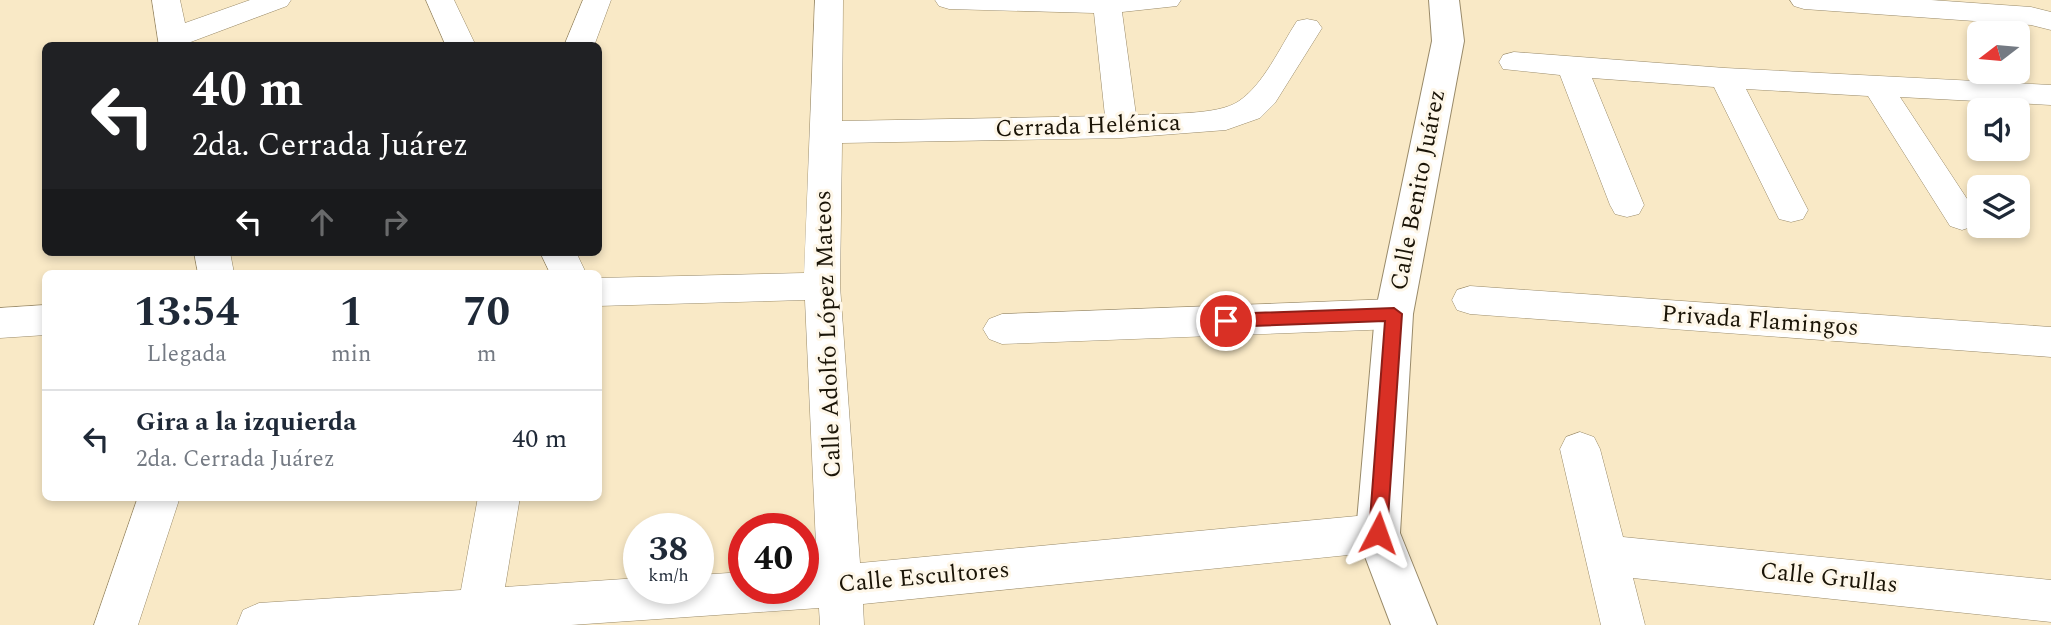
<!DOCTYPE html>
<html lang="es">
<meta charset="utf-8">
<style>
body{margin:0;font-family:Spectral,serif;background:#f2f2f3;color:#1f2937;height:100vh;display:flex;flex-direction:column;font-size:26px;white-space:nowrap}
*{box-sizing:border-box;margin:0}
p{font-size:23px;color:#747a83}
.icon{flex:none;width:38px;height:38px;fill:none;stroke:currentColor;stroke-width:2;stroke-linecap:round;stroke-linejoin:round}
.map{position:relative;flex:1;overflow:hidden}
.sheet{position:absolute;left:42px;top:270px;width:560px;height:231px;display:flex;flex-direction:column;background:#fff;border-radius:10px;box-shadow:0 4px 10px #0003}
.sheet>*{flex:none}
.top-card{position:absolute;left:42px;top:42px;width:560px;height:214px;border-radius:10px;box-shadow:0 4px 10px #0003;background:#202124;color:#fff;overflow:hidden}
.needle{width:46px;rotate:254deg}
.tools{position:absolute;left:1967px;top:21px;display:grid;gap:14px}
.tools a{display:grid;place-items:center;width:63px;height:63px;border-radius:10px;background:#fff;box-shadow:0 4px 10px #0003;font-size:35px}
.speed{position:absolute;left:623px;top:513px;display:flex;gap:14px;font-size:35px;font-weight:700;text-align:center}
.speed>*{display:grid;place-content:center;width:91px;height:91px;border-radius:50%;background:#fff;box-shadow:0 4px 10px #0003;line-height:1}
.speed small{font-size:18px;font-weight:400}
.speed .limit{border:10px solid #d22;background:#fff;color:#111}
.pin{position:absolute;display:grid;place-items:center;width:60px;height:60px;color:#fff;margin:-30px;border:4px solid #fff;border-radius:50%;box-shadow:0 2px 7px #0007}
.me{position:absolute;width:77px;margin:-38px;rotate:4deg;stroke-linejoin:round;filter:drop-shadow(0 0 5px #0008)}
.turn{display:flex;align-items:center;gap:24px;height:147px;padding:0 35px;font-size:32px}
.turn .icon{width:91px;height:91px;stroke-width:2.5}
.turn b{display:block;font-size:49px;line-height:60px}
.lanes{display:flex;align-items:center;height:66px;padding:0 35px;background:#0003;justify-content:center;gap:35px;direction:ltr}
.lanes .off{opacity:.35}
.eta{display:flex;justify-content:space-evenly;align-items:center;height:119px;text-align:center}
.eta b{font-size:42px;font-weight:700;line-height:49px}
ul{padding:0;list-style:none}
li{display:flex;align-items:center;gap:21px;height:98px;padding:0 35px;border-top:2px solid #e0e1e3}
li div{flex:1}
li b{display:block;font-size:26px}
li em{font-style:normal}
.map>svg:first-child{display:block}
</style>
<div class="map">
<svg width="2051" height="625" viewBox="0 0 2051 625">
<rect width="100%" height="100%" fill="#f9e9c6"/>
<g fill="none" stroke-linecap="round" stroke-linejoin="round">
<defs>
<path id="minor" d="M152 0H180L185 23 250 0H291L287 6 188 43 189 46H159Z
M426 0H454L476 46H446Z
M583 0H611L594 46H564Z
M815 0H843L842 121 1105 116 1094 13 949 9 939 6 935 0H1181L1177 6 1122 12 1136 115C1162 113 1218 116 1239 101 1264 84 1280 47 1297 21L1307 19 1317 21 1322 28 1275 103 1260 118 1226 130 1122 138 842 143 840 286 860 563 1378 514 1393 519 1399 533 1393 547 1378 552 863 604 864 625H820L819 608 571 625H237L243 610 259 603 461 590 478 497H520L505 587 639 578V588H698V575L744 572V588H803V568L817 567 805 300 598 306V278L804 273Z
M1790 0H1931L2031 7 2051 12V30L2031 25 1804 9 1794 6Z
M1514 52 1725 68 2051 85V105L1900 97 1979 217 1974 226 1962 230 1950 226 1868 96 1746 89 1808 210 1803 219 1791 222 1779 219 1714 87 1592 78 1644 205 1639 214 1627 217 1615 214 1610 205 1560 75 1503 69 1499 62 1503 55Z
M194 252H230L234 273H198Z
M540 252H576L586 273H550Z
M1470 286 2051 327V357L1470 314 1457 310 1452 300 1457 290Z
M1394 299 1407 304 1412 314 1407 324 1394 329 1002 344 989 339 983 329 989 319 1002 314Z
M46 305V335L0 338V308Z
M1580 432 1594 437 1600 449 1623 537 2051 580V622L1633 578 1645 625H1601L1560 449 1566 437Z
M138 497H180L138 625H94Z"/>
<path id="tertiary" d="M1429 0H1459L1464 41 1413 314 1400 533 1437 625H1391L1356 533 1375 314 1432 41Z"/>
</defs>
<use href="#minor" stroke="#998a69" stroke-width="1"/>
<use href="#tertiary" stroke="#998a69" stroke-width="2"/>
<use href="#minor" fill="#fff" fill-rule="evenodd"/>
<use href="#tertiary" fill="#fff" fill-rule="evenodd"/>
</g>
<path fill="#d93025" stroke="#8d1f18" stroke-width="2" d="M1394 308 1402 314 1387 533 1384 539 1378 542 1371 539 1369 533 1385 321 1226 327 1218 321 1226 314Z"/>
<g text-anchor="middle" dominant-baseline="central" stroke-width="6" stroke-linejoin="round" paint-order="stroke">
<g font-size="24" fill="#1a1407" stroke="#fef7e9">
<text transform="translate(1088 126) rotate(-2)">Cerrada Helénica</text>
<text transform="translate(1418 190) rotate(-79)">Calle Benito Juárez</text>
<text transform="translate(1760 321) rotate(4)">Privada Flamingos</text>
<text transform="translate(828 334) rotate(-92)">Calle Adolfo López Mateos</text>
<text transform="translate(924 577) rotate(-5)">Calle Escultores</text>
<text transform="translate(1829 578) rotate(6)">Calle Grullas</text>
</g>
</g>
</svg>
<div class="tools">
<a><svg class="needle" viewBox="-14 -14 28 28"><path d="M0-13l5 13h-10z" fill="#e53935"/><path d="M0 13l5-13h-10z" fill="#747a83"/></svg></a>
<a><svg class="icon" aria-label="sound" viewBox="0 0 24 24"><path d="M4 9h4l5-4v14l-5-4H4zM17 9q2 3 0 6"/></svg></a>
<a><svg class="icon" aria-label="layers" viewBox="0 0 24 24"><path d="M12 4l9 5-9 5-9-5zM3 14l9 5 9-5"/></svg></a>
</div>
<div class="speed"><div>38<small>km/h</small></div><div class="limit">40</div></div>
<div class="pin" style="left:1226px;top:321px;background:#d93025"><svg class="icon" aria-label="arrive" viewBox="0 0 24 24"><path d="M6 21V4h12l-3 4 3 4H6"/></svg></div>
<svg class="me" style="left:1378px;top:533px" viewBox="-20 -20 40 40"><path d="M0-17L14 15 0 8-14 15z" fill="#d93025" stroke="#fff" stroke-width="4"/></svg>
<div class="top-card">
<div class="turn"><svg class="icon" aria-label="left" viewBox="0 0 24 24"><path d="M17 20v-9H6M10 6l-5 5 5 5"/></svg><div><b>40 m</b>2da. Cerrada Juárez</div></div>
<div class="lanes"><svg class="icon" aria-label="left" viewBox="0 0 24 24"><path d="M17 20v-9H6M10 6l-5 5 5 5"/></svg><svg class="icon off" aria-label="ahead" viewBox="0 0 24 24"><path d="M12 20V5M6 11l6-6 6 6"/></svg><svg class="icon off" aria-label="right" viewBox="0 0 24 24"><path d="M7 20v-9h11M14 6l5 5-5 5"/></svg></div>
</div>
<section class="sheet">
<div class="eta">
<div><b>13:54</b><p>Llegada</p></div>
<div><b>1</b><p>min</p></div>
<div><b>70</b><p>m</p></div>
</div>
<ul>
<li><svg class="icon" aria-label="left" viewBox="0 0 24 24"><path d="M17 20v-9H6M10 6l-5 5 5 5"/></svg><div><b>Gira a la izquierda</b><p>2da. Cerrada Juárez</p></div><em>40 m</em></li>
</ul>
</section>
</div>
